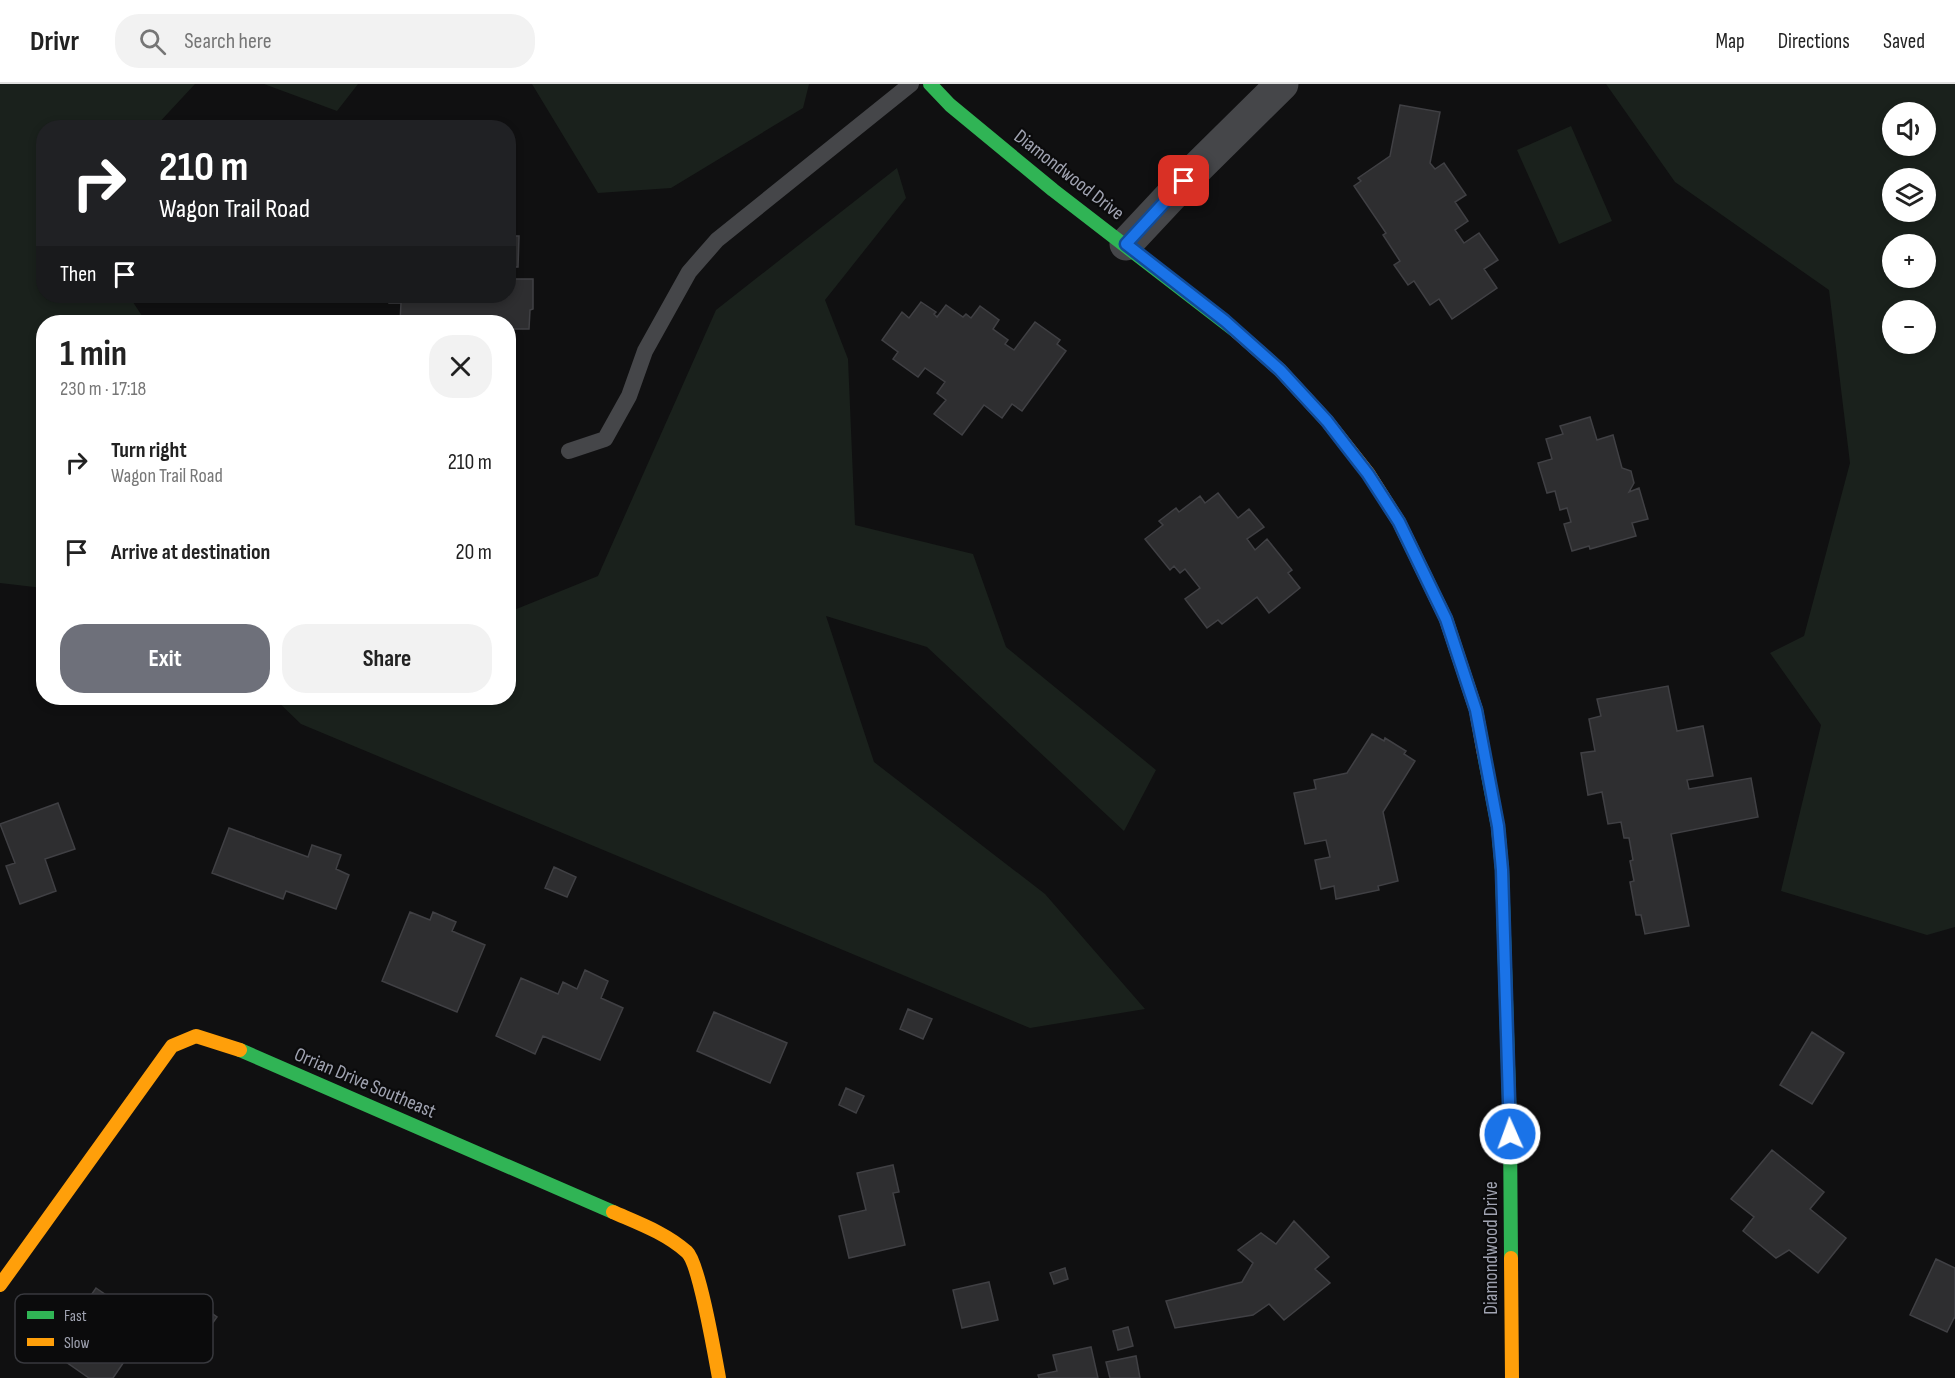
<!DOCTYPE html>
<meta charset="utf-8">
<style>
body{margin:0;font-family:"Sofia Sans Condensed",sans-serif;background:#f2f2f2;color:#222;height:100vh;display:flex;flex-direction:column;font-size:22px;white-space:nowrap}
*{box-sizing:border-box;margin:0}
p{font-size:20px;color:#767676}
.icon{flex:none;width:33px;height:33px;fill:none;stroke:currentColor;stroke-width:2;stroke-linecap:round;stroke-linejoin:round}
.map{position:relative;flex:1;overflow:hidden}
.drawer{position:absolute;left:36px;top:231px;width:480px;height:390px;display:flex;flex-direction:column;background:#fff;border-radius:24px;box-shadow:0 3px 9px #0003}
.drawer>*{flex:none}
.banner{position:absolute;left:36px;top:36px;width:480px;height:183px;border-radius:24px;box-shadow:0 3px 9px #0003;background:#202124;color:#fff;overflow:hidden}
.buttons{position:absolute;left:1882px;top:18px;display:grid;gap:12px}
.buttons a{display:grid;place-items:center;width:54px;height:54px;border-radius:50%;background:#fff;box-shadow:0 3px 9px #0003;font-size:30px}
.pin{position:absolute;display:grid;place-items:center;width:51px;height:51px;color:#fff;margin:-26px;border-radius:12px;box-shadow:0 3px 9px #0006}
.me{position:absolute;width:66px;margin:-33px;rotate:358deg;stroke-linejoin:round;filter:drop-shadow(0 0 4px #0008)}
.turn{display:flex;align-items:center;gap:21px;height:126px;padding:0 24px;font-size:27px}
.turn .icon{width:78px;height:78px;stroke-width:2.5}
.turn b{display:block;font-size:42px;line-height:51px}
.then{display:flex;align-items:center;height:57px;padding:0 24px;background:#0003;gap:12px;font-size:22px}
.round{display:grid;place-items:center;flex:none;width:63px;height:63px;border-radius:24px;background:#f2f2f2}
.overview{display:flex;align-items:center;justify-content:space-between;height:102px;padding:0 24px}
h1{font-size:36px;font-weight:700;line-height:45px}
.cta{display:flex;gap:12px;margin-top:auto;padding:12px 24px}
.cta a{flex:1;height:69px;border-radius:24px;background:#6e707a;color:#fff;font-size:24px;font-weight:700;line-height:69px;text-align:center}
.cta a+a{background:#f2f2f2;color:#222}
ul{padding:0;list-style:none}
li{display:flex;align-items:center;gap:18px;height:90px;padding:0 24px}
li div{flex:1}
li b{display:block;font-size:22px}
li em{font-style:normal}
header{display:flex;align-items:center;gap:36px;box-sizing:border-box;height:84px;padding:0 30px;background:#fff;border-bottom:2px solid #e0e0e0}
header strong{font-size:28px}
nav{display:flex;gap:33px;margin-inline-start:auto;font-size:21px}
.search{width:420px;height:54px;background:#f2f2f2;display:flex;align-items:center;gap:15px;box-sizing:border-box;padding:0 21px;border-radius:24px;color:#767676;font-size:22px}
.map>svg:first-child{display:block}
</style>
<header>
<strong>Drivr</strong>
<div class="search"><svg class="icon" aria-label="search" viewBox="0 0 24 24"><circle cx="10" cy="10" r="6"/><path d="M15 15l6 6"/></svg>Search here</div>
<nav><a>Map</a><a>Directions</a><a>Saved</a></nav>
</header>
<div class="map">
<svg width="1955" height="1294" viewBox="0 0 1955 1294">
<rect width="100%" height="100%" fill="#101011"/>
<path fill="#1a211c" fill-rule="evenodd" d="M0 0H195L155 43 44 44V212H129L146 238H44L43 504 0 499Z
M264 0H358L337 27Z
M532 0H809L803 24 671 104 598 109Z
M1606 0H1955V843L1927 851 1781 807 1821 641 1770 569 1804 552 1850 379 1829 206 1675 98ZM1926 28V62H1893V28ZM1926 94V128H1893V94ZM1926 160V194H1893V160ZM1926 226V260H1893V226Z
M1571 42 1612 137 1559 160 1517 66Z
M897 84 906 114 825 216 848 275 855 441 973 470 1006 563 1156 686 1124 747 927 563 826 532 874 678 1045 810 1145 925 1030 944 301 640 274 614H508L509 528 598 492 716 226Z"/>
<path fill="#2e2e30" stroke="#404044" stroke-width="1.5" d="M1400 21 1440 28 1430 79 1435 85 1444 79 1466 111 1455 118 1468 137 1455 146 1464 159 1479 149 1498 176 1484 185 1497 204 1452 235 1439 215 1430 221 1414 197 1408 201 1394 181 1400 177 1383 151 1386 149 1354 102 1361 97 1358 94 1390 72Z
M508 130 509 152H519L518 183H508Z
M508 195H533V225L530 226 529 245H508V238H400L401 219H389V212H508Z
M921 218 936 228 934 230 937 233 946 221 963 233 966 230 971 234 980 222 999 236 993 245 1008 256 1005 260 1014 266 1035 238 1060 256 1057 260 1066 267 1022 327 1012 320 1002 334 984 321 962 351 934 330 946 316 937 309 945 298 925 284 918 293 893 275 898 268 882 256 902 228 909 234Z
M1590 333 1597 356 1613 351 1622 384 1631 387 1634 399 1629 408 1639 404 1648 435 1632 439 1636 452 1590 465 1589 462 1572 467 1564 440 1571 438 1567 424 1560 426 1555 407 1547 409 1538 379 1552 375 1546 355 1563 350 1560 342Z
M1218 409 1238 434 1249 425 1264 443 1247 455 1255 466 1267 455 1292 486 1288 489 1300 504 1269 529 1257 513 1222 540 1218 536 1207 544 1185 515 1200 504 1185 485 1180 489 1174 482 1170 486 1145 455 1163 441 1159 437 1176 424 1179 428 1200 412 1205 419Z
M1668 602 1677 647 1703 642 1713 692 1687 696 1689 705 1751 694 1758 733 1671 750 1689 842 1645 850 1641 831H1636L1630 798 1634 797 1630 777 1633 776 1629 754H1624L1621 738 1608 740 1602 708 1588 711 1581 669 1595 667 1589 635 1601 632 1597 615Z
M1372 650 1384 657 1385 654 1406 667 1404 670 1415 677 1383 728 1398 797 1378 802 1379 806 1336 815 1334 802 1321 805 1315 776 1330 773 1326 756 1305 760 1294 709 1316 705 1314 696 1347 689Z
M58 719 75 765 45 775 56 807 20 820 6 782 15 779 0 740Z
M229 744 308 773 312 761 341 771 336 785 349 791 336 825 286 807 283 815 212 789Z
M554 783 576 793 567 813 545 804Z
M410 828 430 836 433 828 456 838 452 847 485 861 457 928 382 897Z
M585 886 608 897 601 914 623 924 600 976 543 952 535 970 496 952 521 894 558 910 563 898 577 905Z
M908 925 932 935 923 955 900 945Z
M714 928 787 959 770 999 697 967Z
M1812 948 1844 969 1812 1020 1780 1001Z
M846 1004 864 1012 856 1029 839 1021Z
M1772 1066 1824 1108 1810 1125 1846 1154 1818 1189 1789 1166 1776 1174 1743 1147 1754 1133 1731 1115Z
M893 1081 899 1108 893 1109 905 1161 849 1174 839 1132 866 1126 857 1089Z
M1294 1137 1329 1173 1315 1185 1330 1199 1284 1236 1269 1220 1253 1231 1175 1244 1166 1217 1242 1198 1253 1179 1238 1166 1261 1149 1276 1160Z
M1936 1175 1955 1184V1234H1954L1947 1248 1910 1231Z
M1065 1184 1068 1195 1054 1200 1050 1189Z
M989 1198 998 1236 962 1244 953 1206Z
M96 1204 125 1224 106 1252 130 1269 113 1294H89L56 1271 80 1238 75 1234Z
M203 1223 217 1233 207 1247 193 1237Z
M1128 1243 1133 1262 1118 1266 1113 1247Z
M1091 1263 1098 1294H1039L1038 1291 1057 1287 1053 1271Z
M1136 1272 1140 1294H1110L1106 1278Z"/>
<g fill="none" stroke-linecap="round" stroke-linejoin="round">
<path stroke="#454649" stroke-width="16" d="M569 367 605 355 629 312 645 267 689 188 717 156 911 0"/>
<path stroke="#454649" stroke-width="33" d="M1126 160 1199 82 1282 0"/>
<path stroke="#30b455" stroke-width="14" d="M930 0 950 21 1053 106 1237 248
M1484 670 1498 743 1502 786 1510 1045 1511 1174
M240 966 613 1128"/>
<path stroke="#ff9f0a" stroke-width="14" d="M1237 248 1280 286 1327 337 1368 389 1399 438 1446 535 1476 626 1484 670
M613 1128C638 1139 666 1149 687 1168 699 1179 715 1272 719 1294
M1511 1174 1512 1294
M0 1201 172 962 196 952 240 966"/>
</g>
<g fill="none" stroke-linecap="round" stroke-linejoin="round">
<defs>
<path id="route" d="M1184 97 1126 160 1225 237 1280 286 1327 337 1347 363 1368 390 1399 438 1446 535 1476 626 1498 742 1502 786 1510 1050"/>
</defs>
<use href="#route" stroke="#114b97" stroke-width="15"/>
<use href="#route" stroke="#1a73e8" stroke-width="10"/>
</g>
<g text-anchor="middle" dominant-baseline="central" stroke-width="4.5" stroke-linejoin="round" paint-order="stroke">
<g font-size="20" fill="#a1a4b2" stroke="#0b0b0c">
<text transform="translate(1069 91) rotate(38)">Diamondwood Drive</text>
<text transform="translate(365 999) rotate(23)">Orrian Drive Southeast</text>
<text transform="translate(1491 1164) rotate(-90)">Diamondwood Drive</text>
</g>
</g>
<rect x="15" y="1210" width="198" height="69" rx="9" fill="#0b0b0c" stroke="#38393e" stroke-width="1.5"/>
<rect x="27" y="1227" width="27" height="8" fill="#30b455"/>
<rect x="27" y="1254" width="27" height="8" fill="#ff9f0a"/>
<g font-size="16" fill="#a1a4b2">
<text x="64" y="1237">Fast</text>
<text x="64" y="1264">Slow</text>
</g>
</svg>
<div class="buttons">
<a><svg class="icon" aria-label="sound" viewBox="0 0 24 24"><path d="M4 9h4l5-4v14l-5-4H4zM17 9q2 3 0 6"/></svg></a>
<a><svg class="icon" aria-label="layers" viewBox="0 0 24 24"><path d="M12 4l9 5-9 5-9-5zM3 14l9 5 9-5"/></svg></a>
<a>+</a>
<a>−</a>
</div>
<div class="pin" style="left:1184px;top:97px;background:#d93025"><svg class="icon" aria-label="arrive" viewBox="0 0 24 24"><path d="M6 21V4h12l-3 4 3 4H6"/></svg></div>
<svg class="me" style="left:1510px;top:1050px" viewBox="-20 -20 40 40"><circle r="17" fill="#1a73e8" stroke="#fff" stroke-width="3"/><path d="M0-11L8 9 0 5-8 9z" fill="#fff"/></svg>
<div class="banner">
<div class="turn"><svg class="icon" aria-label="right" viewBox="0 0 24 24"><path d="M7 20v-9h11M14 6l5 5-5 5"/></svg><div><b>210 m</b>Wagon Trail Road</div></div>
<div class="then">Then<svg class="icon" aria-label="arrive" viewBox="0 0 24 24"><path d="M6 21V4h12l-3 4 3 4H6"/></svg></div>
</div>
<section class="drawer">
<div class="overview"><div><h1>1 min</h1><p>230 m · 17:18</p></div><a class="round"><svg class="icon" aria-label="close" viewBox="0 0 24 24"><path d="M6 6l12 12M18 6L6 18"/></svg></a></div>
<ul>
<li><svg class="icon" aria-label="right" viewBox="0 0 24 24"><path d="M7 20v-9h11M14 6l5 5-5 5"/></svg><div><b>Turn right</b><p>Wagon Trail Road</p></div><em>210 m</em></li>
<li><svg class="icon" aria-label="arrive" viewBox="0 0 24 24"><path d="M6 21V4h12l-3 4 3 4H6"/></svg><div><b>Arrive at destination</b></div><em>20 m</em></li>
</ul>
<div class="cta"><a>Exit</a><a>Share</a></div>
</section>
</div>
